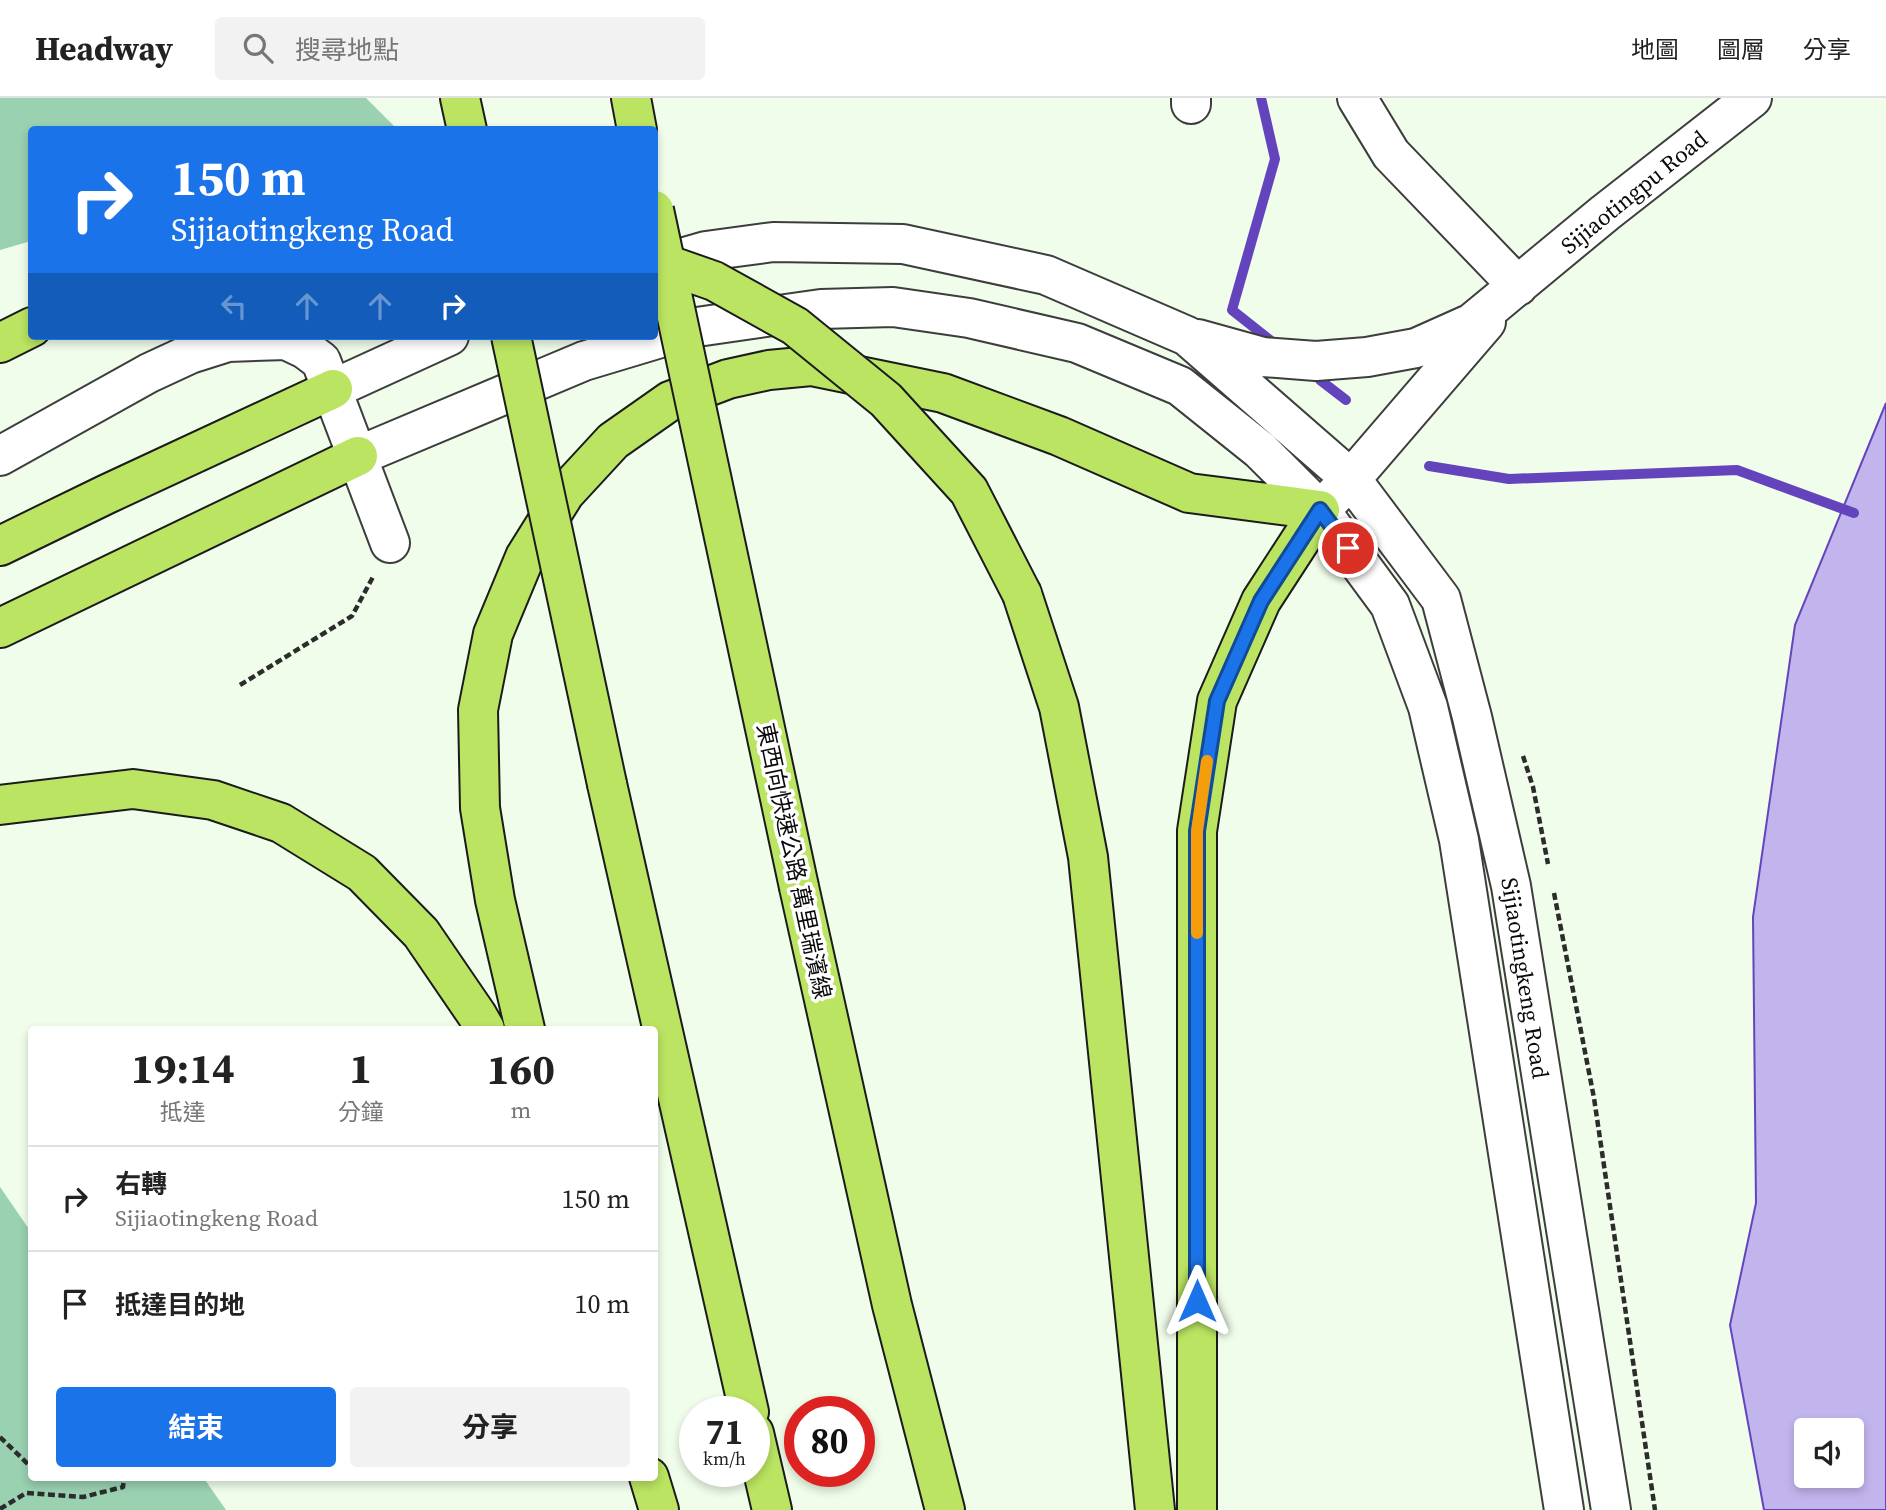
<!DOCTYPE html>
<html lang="zh-TW">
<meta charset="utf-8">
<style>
body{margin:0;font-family:"Source Serif 4","Noto Sans TC",serif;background:#f2f2f2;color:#222;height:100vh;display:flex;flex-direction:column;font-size:26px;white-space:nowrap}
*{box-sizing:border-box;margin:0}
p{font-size:23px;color:#767676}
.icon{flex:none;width:38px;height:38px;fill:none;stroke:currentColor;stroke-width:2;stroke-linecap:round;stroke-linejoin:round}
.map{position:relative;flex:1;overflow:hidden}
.sheet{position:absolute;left:28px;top:928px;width:630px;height:455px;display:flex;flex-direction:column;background:#fff;border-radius:7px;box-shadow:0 4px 10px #0003}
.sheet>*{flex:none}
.guide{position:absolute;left:28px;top:28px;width:630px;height:214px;border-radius:7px;box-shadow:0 4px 10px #0003;background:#1a73e8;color:#fff;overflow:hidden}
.fabs{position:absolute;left:1794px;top:1320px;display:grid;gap:14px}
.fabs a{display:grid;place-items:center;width:70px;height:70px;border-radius:7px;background:#fff;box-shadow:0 4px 10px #0003;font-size:35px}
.speed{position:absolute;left:679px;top:1298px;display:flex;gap:14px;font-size:35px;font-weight:700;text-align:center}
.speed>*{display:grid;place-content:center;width:91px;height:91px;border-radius:50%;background:#fff;box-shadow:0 4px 10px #0003;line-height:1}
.speed small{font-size:18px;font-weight:400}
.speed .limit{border:10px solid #d22;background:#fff;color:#111}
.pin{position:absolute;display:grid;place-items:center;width:60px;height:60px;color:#fff;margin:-30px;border:4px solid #fff;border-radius:50%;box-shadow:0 2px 7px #0007}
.me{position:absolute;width:77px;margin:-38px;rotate:0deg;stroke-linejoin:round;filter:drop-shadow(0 0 5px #0008)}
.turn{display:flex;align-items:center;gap:24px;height:147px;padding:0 28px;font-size:32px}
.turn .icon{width:91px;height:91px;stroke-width:2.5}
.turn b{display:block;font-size:49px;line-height:60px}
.lanes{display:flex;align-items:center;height:66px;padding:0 28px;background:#0003;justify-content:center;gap:35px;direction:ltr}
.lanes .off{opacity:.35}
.eta{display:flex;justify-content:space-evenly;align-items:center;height:119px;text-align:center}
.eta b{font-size:42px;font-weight:700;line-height:49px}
.action{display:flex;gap:14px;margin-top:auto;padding:14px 28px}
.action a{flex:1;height:80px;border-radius:7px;background:#1a73e8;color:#fff;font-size:28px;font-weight:700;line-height:80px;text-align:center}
.action a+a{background:#f2f2f2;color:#222}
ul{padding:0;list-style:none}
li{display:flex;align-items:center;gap:21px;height:105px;padding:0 28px;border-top:2px solid #e0e0e0}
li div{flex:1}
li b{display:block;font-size:26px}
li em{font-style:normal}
header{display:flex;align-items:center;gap:42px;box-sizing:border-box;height:98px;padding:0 35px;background:#fff;border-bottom:2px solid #e0e0e0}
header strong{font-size:33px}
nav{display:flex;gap:38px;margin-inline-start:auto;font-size:24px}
.search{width:490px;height:63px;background:#f2f2f2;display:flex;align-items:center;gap:18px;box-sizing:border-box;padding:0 24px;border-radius:7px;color:#767676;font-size:26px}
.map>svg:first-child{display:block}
</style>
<header>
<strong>Headway</strong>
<div class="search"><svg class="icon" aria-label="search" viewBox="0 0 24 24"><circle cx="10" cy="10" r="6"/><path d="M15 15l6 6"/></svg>搜尋地點</div>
<nav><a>地圖</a><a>圖層</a><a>分享</a></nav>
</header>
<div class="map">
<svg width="1886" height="1412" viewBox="0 0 1886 1412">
<rect width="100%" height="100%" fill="#f0fdea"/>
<path fill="#99d1b1" d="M0 0H366L397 31 32 32 31 143 0 152Z
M0 1089 31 1134 32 1379H203L226 1412H0Z"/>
<path fill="#c2b5ee" stroke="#6444bd" stroke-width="2" fill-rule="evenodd" d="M1886 305V1412H1764L1730 1227 1756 1105 1753 819 1795 527ZM1806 1332H1852V1377H1806Z"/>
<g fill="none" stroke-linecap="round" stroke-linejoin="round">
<path stroke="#6444bd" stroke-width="10" d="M1261 0 1275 61 1232 212 1270 242
M1320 282 1346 302
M1429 368 1509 381 1737 372 1854 415"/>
<defs>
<path id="minor" d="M1357 0 1391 56 1518 188
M1191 6V0
M654 168 706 153 773 144 903 146 1046 177 1187 238 1351 381 1441 501 1472 619 1511 788 1611 1412
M1198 241 1263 259 1316 263 1367 259 1416 250 1472 225 1605 115 1752 0
M333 291 449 238
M0 358 149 275 190 256 228 244 286 242 305 251 321 263 390 445
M358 358 584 263 697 229 821 211 893 209 969 220 1077 245 1180 288 1260 352 1320 412 1390 507 1428 609 1459 742 1564 1412
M1332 400 1351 381 1486 224"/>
<path id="highway" d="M460 0 467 32
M631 0 637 32
M0 245 32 229
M0 448 107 396 333 291
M1022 496 1059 609 1088 759 1155 1412
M0 530 358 358
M607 686 749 1314
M0 707 133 691 213 702 281 725 362 775 421 835 477 917 485 931
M799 789 892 1207 945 1412
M525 931 495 802 480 710 478 612 493 536 525 459 565 395 613 343 670 303 728 281 769 272 811 268 943 295 1059 338 1189 395 1320 412 1261 503 1217 603 1197 733V1412
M754 1335 772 1412
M649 1379 659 1412"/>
</defs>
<use href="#minor" stroke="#3d3d3d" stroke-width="42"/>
<use href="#highway" stroke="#1b1b1b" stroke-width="42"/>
<path stroke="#2c2c2c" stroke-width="4.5" stroke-dasharray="7 3.5" stroke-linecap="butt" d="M240 587 352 518 374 477
M1523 658 1533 689 1548 766
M1554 795 1594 1000 1655 1412
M0 1339 32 1370
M97 1379H110
M0 1411 26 1395 83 1399 123 1389 124 1379"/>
<use href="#minor" stroke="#fff" stroke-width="38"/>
<use href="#highway" stroke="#bae461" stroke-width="38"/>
<defs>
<path id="highway-bridge" d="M654 112 799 789
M654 162 714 183 795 228 886 302 969 393 1022 496
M511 238 607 686"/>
</defs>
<use href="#highway-bridge" stroke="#1b1b1b" stroke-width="42" stroke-linecap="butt"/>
<use href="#highway-bridge" stroke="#bae461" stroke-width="38"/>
</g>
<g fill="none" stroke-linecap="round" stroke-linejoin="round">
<defs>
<path id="route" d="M1197 1203V733L1217 603 1261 503 1320 412 1348 450"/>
</defs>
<use href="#route" stroke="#114b97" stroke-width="18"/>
<use href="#route" stroke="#1a73e8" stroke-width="12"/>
<path stroke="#f59e0b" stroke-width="12" d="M1197 835V733L1207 663"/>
</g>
<g text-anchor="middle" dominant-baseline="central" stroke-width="7" stroke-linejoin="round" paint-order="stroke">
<g font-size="23" fill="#0a0a0a" stroke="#fff">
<text transform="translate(1634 94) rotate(-39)">Sijiaotingpu Road</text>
<text transform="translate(794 763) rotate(78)">東西向快速公路 萬里瑞濱線</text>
<text transform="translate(1525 880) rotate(81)">Sijiaotingkeng Road</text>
</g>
</g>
</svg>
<div class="fabs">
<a><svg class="icon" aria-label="sound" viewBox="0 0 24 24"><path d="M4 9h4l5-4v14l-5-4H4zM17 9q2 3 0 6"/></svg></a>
</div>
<div class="speed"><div>71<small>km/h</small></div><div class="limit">80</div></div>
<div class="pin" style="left:1348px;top:450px;background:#d93025"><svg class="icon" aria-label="arrive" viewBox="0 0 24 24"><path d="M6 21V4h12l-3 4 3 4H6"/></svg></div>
<svg class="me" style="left:1197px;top:1203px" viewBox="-20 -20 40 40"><path d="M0-17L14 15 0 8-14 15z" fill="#1a73e8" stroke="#fff" stroke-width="4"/></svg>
<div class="guide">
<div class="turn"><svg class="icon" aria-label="right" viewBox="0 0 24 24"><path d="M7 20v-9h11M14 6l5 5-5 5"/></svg><div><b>150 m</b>Sijiaotingkeng Road</div></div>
<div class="lanes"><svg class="icon off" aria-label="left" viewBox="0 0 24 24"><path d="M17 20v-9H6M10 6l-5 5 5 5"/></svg><svg class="icon off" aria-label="ahead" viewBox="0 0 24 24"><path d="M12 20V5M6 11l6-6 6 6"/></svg><svg class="icon off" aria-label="ahead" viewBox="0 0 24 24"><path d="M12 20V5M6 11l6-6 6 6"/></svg><svg class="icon" aria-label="right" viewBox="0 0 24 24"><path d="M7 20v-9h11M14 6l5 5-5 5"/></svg></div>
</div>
<section class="sheet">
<div class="eta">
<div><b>19:14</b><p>抵達</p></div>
<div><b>1</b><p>分鐘</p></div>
<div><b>160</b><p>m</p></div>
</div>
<ul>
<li><svg class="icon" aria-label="right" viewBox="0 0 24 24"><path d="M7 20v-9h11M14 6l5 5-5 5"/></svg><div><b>右轉</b><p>Sijiaotingkeng Road</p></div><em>150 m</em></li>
<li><svg class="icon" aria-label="arrive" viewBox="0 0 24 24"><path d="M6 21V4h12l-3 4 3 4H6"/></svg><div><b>抵達目的地</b></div><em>10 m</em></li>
</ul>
<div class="action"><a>結束</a><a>分享</a></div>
</section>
</div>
